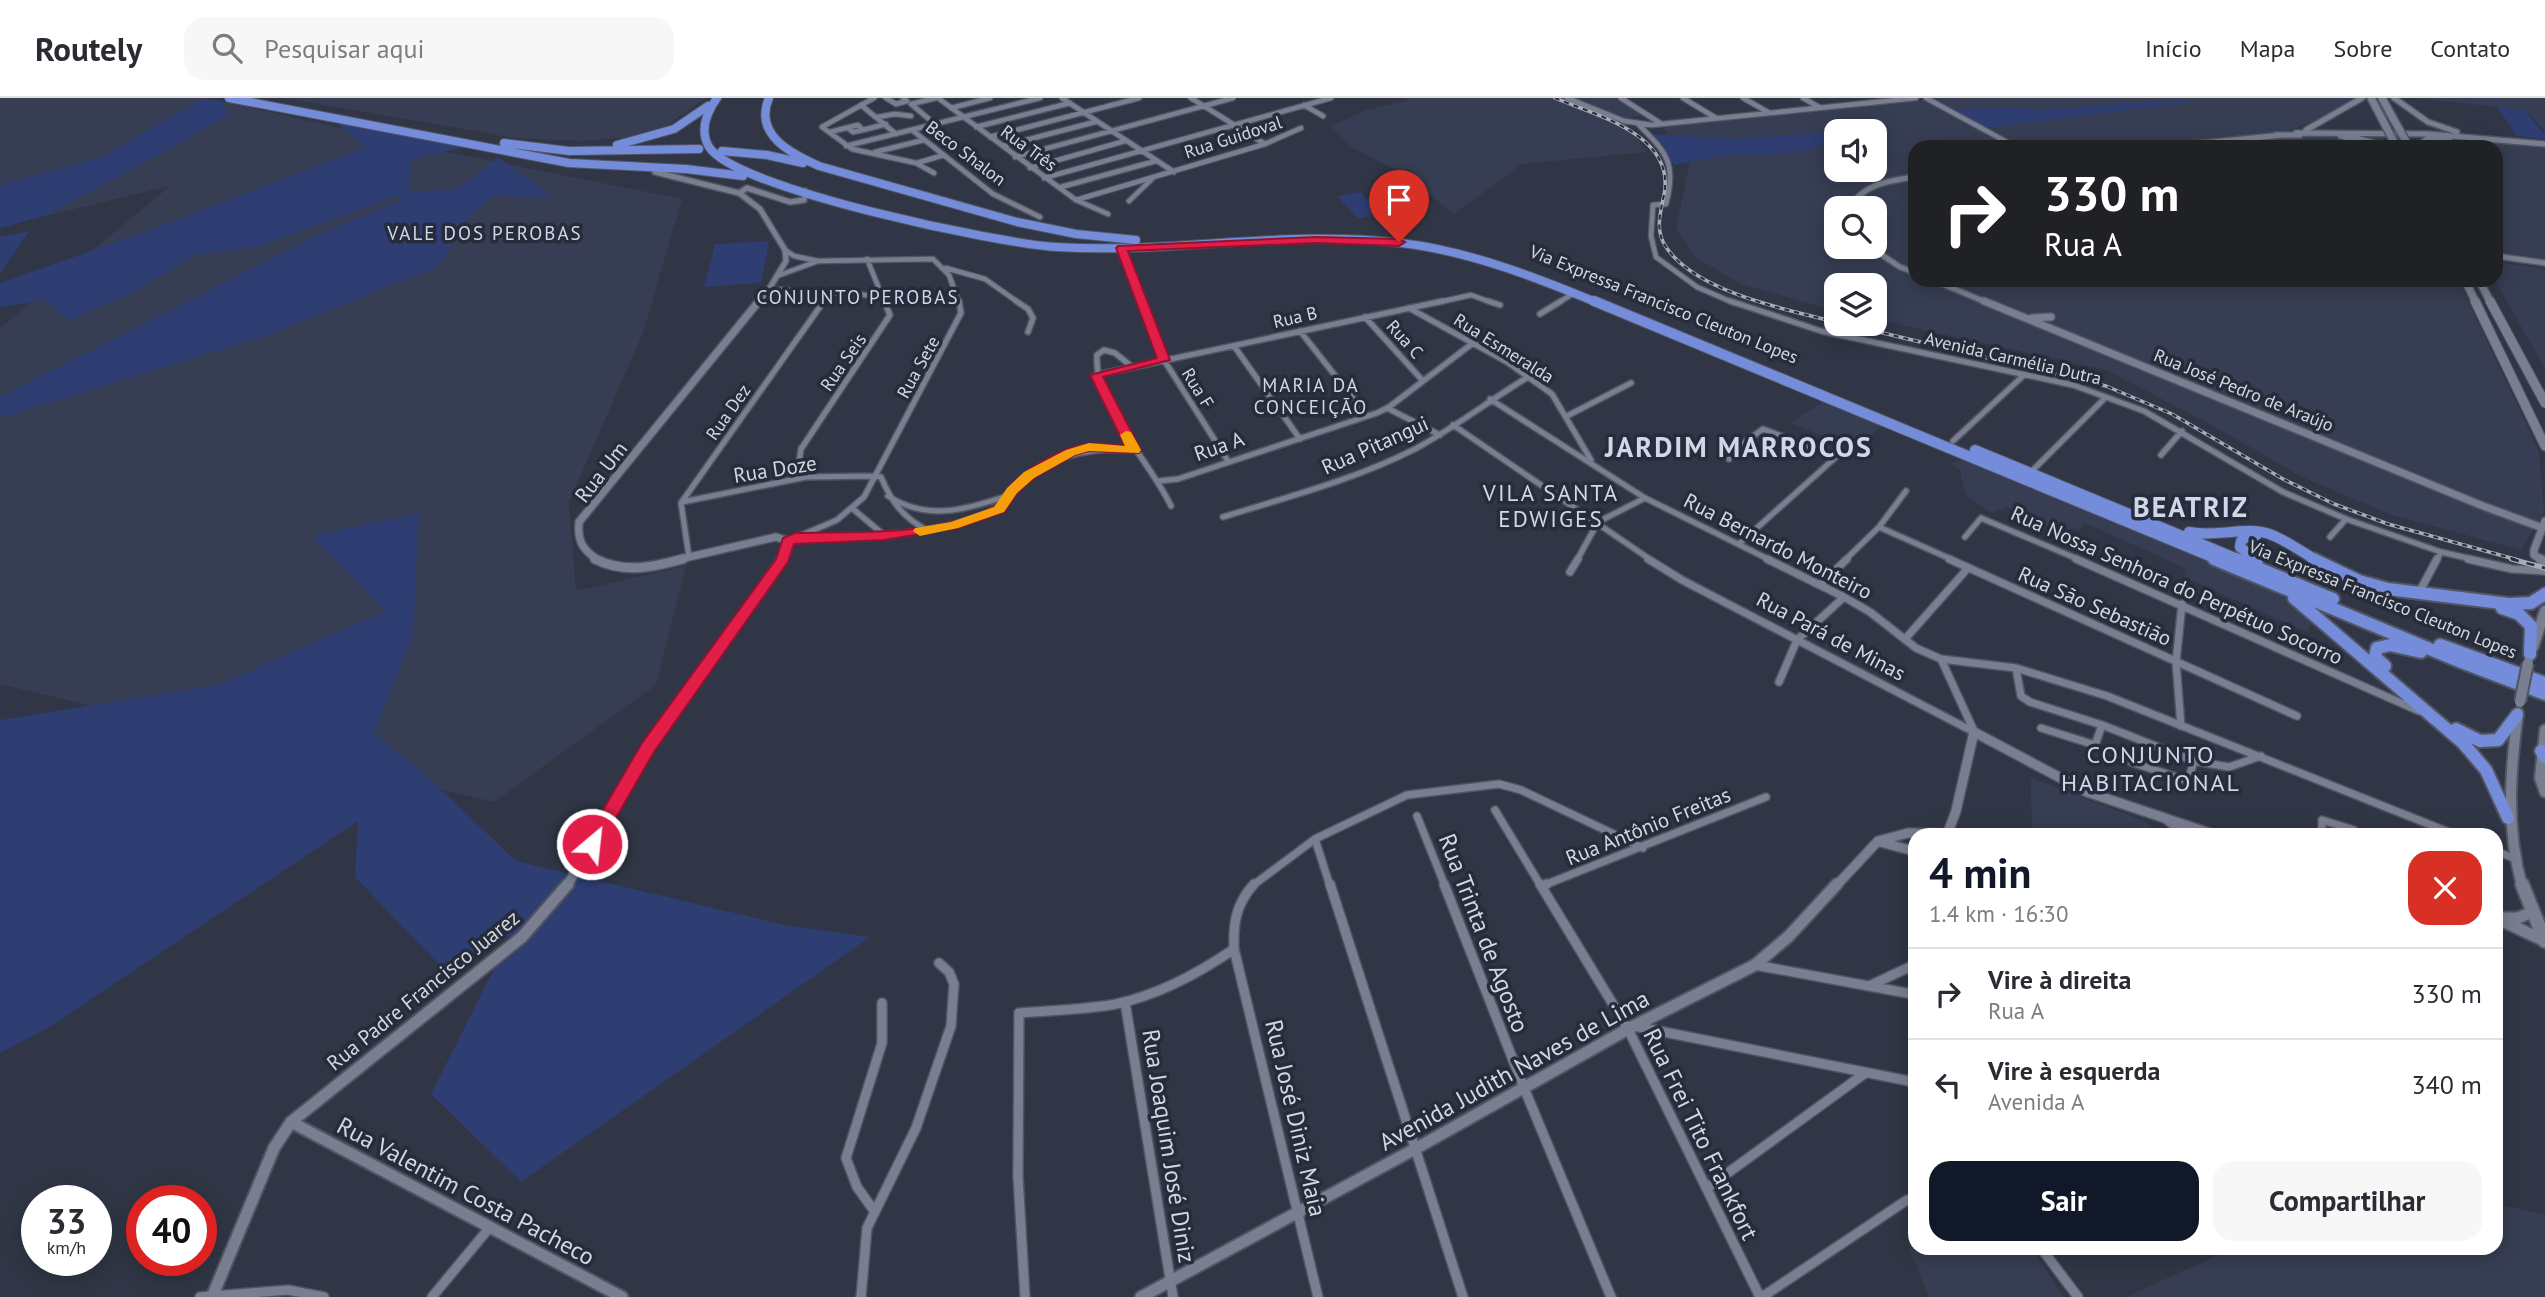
<!DOCTYPE html>
<html lang="pt">
<meta charset="utf-8">
<style>
body{margin:0;font-family:"PT Sans",sans-serif;background:#f7f7f7;color:#2b2b33;height:100vh;display:flex;flex-direction:column;font-size:26px;white-space:nowrap}
*{box-sizing:border-box;margin:0}
p{font-size:23px;color:#7c7c81}
.icon{flex:none;width:38px;height:38px;fill:none;stroke:currentColor;stroke-width:2;stroke-linecap:round;stroke-linejoin:round}
.map{position:relative;flex:1;overflow:hidden}
.sheet{position:absolute;left:1908px;top:730px;width:595px;height:427px;display:flex;flex-direction:column;background:#fff;border-radius:21px;box-shadow:0 4px 18px #0003}
.sheet>*{flex:none}
.banner{position:absolute;left:1908px;top:42px;width:595px;height:147px;border-radius:21px;box-shadow:0 4px 18px #0003;background:#202124;color:#fff;overflow:hidden}
.fabs{position:absolute;left:1824px;top:21px;display:grid;gap:14px}
.fabs a{display:grid;place-items:center;width:63px;height:63px;border-radius:14px;background:#fff;box-shadow:0 4px 18px #0003;font-size:35px}
.speed{position:absolute;left:21px;top:1087px;display:flex;gap:14px;font-size:35px;font-weight:700;text-align:center}
.speed>*{display:grid;place-content:center;width:91px;height:91px;border-radius:50%;background:#fff;box-shadow:0 4px 18px #0003;line-height:1}
.speed small{font-size:18px;font-weight:400}
.speed .limit{border:10px solid #d22;background:#fff;color:#111}
.pin{position:absolute;display:grid;place-items:center;width:60px;height:60px;color:#fff;margin:-72px -30px;border-radius:50% 50% 50% 0;rotate:-45deg;box-shadow:0 0 7px #0007}
.pin .icon{rotate:45deg}
.me{position:absolute;width:77px;margin:-38px;rotate:28deg;stroke-linejoin:round;filter:drop-shadow(0 0 5px #0008)}
.turn{display:flex;align-items:center;gap:24px;height:147px;padding:0 21px;font-size:32px}
.turn .icon{width:91px;height:91px;stroke-width:2.5}
.turn b{display:block;font-size:49px;line-height:60px}
.round{display:grid;place-items:center;flex:none;width:74px;height:74px;border-radius:21px;background:#f7f7f7}
.head{display:flex;align-items:center;justify-content:space-between;height:119px;padding:0 21px}
h1{font-size:42px;font-weight:600;line-height:52px;color:#111827}
.action{display:flex;gap:14px;margin-top:auto;padding:14px 21px}
.action a{flex:1;height:80px;border-radius:21px;background:#111827;color:#fff;font-size:28px;font-weight:600;line-height:80px;text-align:center}
.action a+a{background:#f7f7f7;color:#2b2b33}
ul{padding:0;list-style:none}
li{display:flex;align-items:center;gap:21px;height:91px;padding:0 21px;border-top:2px solid #e1e1e2}
li div{flex:1}
li b{display:block;font-size:26px}
li em{font-style:normal}
header{display:flex;align-items:center;gap:42px;box-sizing:border-box;height:98px;padding:0 35px;background:#fff;border-bottom:2px solid #e1e1e2}
header strong{font-size:33px}
nav{display:flex;gap:38px;margin-inline-start:auto;font-size:24px}
.search{width:490px;height:63px;background:#f7f7f7;display:flex;align-items:center;gap:18px;box-sizing:border-box;padding:0 24px;border-radius:21px;color:#7c7c81;font-size:26px}
.map>svg:first-child{display:block}
</style>
<header>
<strong>Routely</strong>
<div class="search"><svg class="icon" aria-label="search" viewBox="0 0 24 24"><circle cx="10" cy="10" r="6"/><path d="M15 15l6 6"/></svg>Pesquisar aqui</div>
<nav><a>Início</a><a>Mapa</a><a>Sobre</a><a>Contato</a></nav>
</header>
<div class="map">
<svg width="2545" height="1199" viewBox="0 0 2545 1199">
<rect width="100%" height="100%" fill="#303645"/>
<path fill="#373e53" fill-rule="evenodd" d="M0 0H207L466 58 682 101 643 235 569 404 576 493 686 468 656 587 494 704 0 586V230L170 88 0 129Z
M284 0H706L667 27 633 39 580 43 514 40Z
M1407 0H1615L1643 17 1629 20 1627 26 1647 54 1522 66 1454 116 1404 76 1353 50 1330 28 1367 12 1407 3Z
M1937 0H2355L2323 19 2286 34 2292 37 2382 38 2388 49H1914V182H2458L2539 353 2544 414 2521 452 2392 417 2304 380 2210 326 2106 272 1874 221V187H1836V213L1741 186 1695 159 1676 130 1690 63 1662 29ZM1836 33H1874V72H1836ZM1836 110H1874V149H1836Z
M2414 0H2545V33L2526 12Z
M2460 41 2545 50V161L2496 154V49H2432L2433 43Z
M2496 164 2545 171V271L2495 182Z
M1829 300 1887 324 1871 337 1858 352 1790 325Z
M1968 361 2240 474 2298 508 2314 522 2307 534 2184 479 2185 470 2085 425 2078 433 2071 430 2065 436 2007 409 1992 415 1965 397 1967 395 1964 392 1960 372 1951 365Z
M2030 679 2144 723 2165 737H2033Z
M2496 1106 2545 1116V1199H2126L2234 1150H2496Z
M1914 1149 2032 1150 2063 1199H1929L1909 1150Z"/>
<path fill="#2e3d72" d="M202 1 222 3 228 16 190 40 45 118 0 130V87L99 60Z
M2183 2 2190 4 1988 30 1953 12 2008 9 2039 12Z
M2497 9 2525 12 2545 37V41L2517 38Z
M334 23 464 49 412 62 409 94 457 91 498 59 553 99 494 98 470 117 439 168 268 237 0 320V299L319 136 406 100 398 98 256 149 197 156 132 195 69 222 44 202 0 209V185L153 131 366 49Z
M1836 34V45L1804 52 1756 58H1722L1674 67 1652 36 1734 41Z
M1360 94 1380 116 1358 120 1337 98Z
M30 133 0 175V139Z
M769 143 761 185 704 189 715 146Z
M419 415 413 537 374 636 426 677 516 763 785 827 870 839 521 1084 431 996 511 837 448 876 355 779 358 723 48 930 0 955V622L218 587 385 513 312 438Z"/>
<g fill="none" stroke-linecap="round" stroke-linejoin="round">
<defs>
<path id="minor-far3" d="M874 0 822 29 852 51 916 65 934 75
M886 0 896 6 907 3 903 0
M936 0 911 6 936 27
M938 0 1076 102 1108 116
M1062 0 1174 74
M1191 0 1265 46
M1567 0 1624 23 1652 27 1916 0
M1621 0 1660 25
M1683 0 1716 20
M1743 0 1768 14
M1803 0 1819 9
M1926 0 2016 49
M861 7 896 36
M1304 7 1323 18
M951 10 990 0
M878 19 895 16 911 18
M1638 26C1666 54 1677 65 1666 106L1653 107 1651 138 1656 159 1697 189 1734 205
M976 29 1070 5
M863 32 886 26
M912 32 993 96 1040 119
M830 34 858 27 863 32 853 34 848 30
M990 39 1139 0
M846 48 1040 0
M1003 48 1095 24
M875 54 924 42
M1015 59 1233 0
M917 65 944 57
M1030 70 1125 43
M1044 80 1331 0
M1061 89 1156 63
M1076 102 1265 46 1301 30
M1129 103 1153 80
M1121 150 1142 205
M785 152 794 158 818 163
M867 161 885 205
M946 170 985 181 1019 205
M777 178 818 163 933 161 949 177 959 205
M769 191 882 198
M823 205 830 195
M1435 205 1471 197 1493 205
M1558 205 1574 195"/>
<path id="minor-far2" d="M1016 203 1028 211 1033 220 1028 234
M1141 203 1164 262 1228 363
M1488 203 1500 207
M1730 203 1821 233 2073 287 2144 313 2283 394 2346 421 2441 454 2476 462
M1409 210 1507 264 1552 296 1591 362
M1540 216 1561 203
M1365 219 1423 283
M1300 233 1367 318
M1234 248 1300 341
M1131 268 1115 255 1104 252 1097 257C1094 309 1150 363 1171 408
M1096 277 1443 203
M1490 301 1645 400 1770 462
M1387 310 1440 337
M1567 318 1631 285
M1453 327 1651 462
M1953 343 2024 277
M2161 357 2182 333
M1729 361 1732 354 1763 331 1836 359 1739 446
M2030 375 2106 299
M875 378 881 379C891 403 903 420 927 432
M806 379 799 365 801 351 890 217 884 203
M1159 383 1178 381 1377 315 1389 309 1473 245
M888 398C927 423 965 412 1007 398
M682 404 806 379 875 378
M853 411 884 437
M1223 419C1287 399 1354 382 1415 351 1454 330 1490 302 1528 279
M1879 429 1953 462
M797 439C859 437 925 440 983 417 998 412 1005 400 1016 390 1050 356 1088 349 1134 352
M1965 439 1981 420 2080 462
M2330 439 2346 421
M788 443 837 422 864 399 961 215 959 203
M689 459 681 405 824 203
M1577 462 1598 424 1645 400
M1845 462 1879 429 1906 393
M2437 462 2441 454"/>
<path id="minor-far1" d="M1648 461 1682 482 1974 634
M1767 461 1844 499 1870 514 1916 550 1941 561 2016 570 2107 598 2456 737
M1949 461 2297 618
M2076 461 2419 613
M2468 461 2512 471 2545 473
M1570 474 1578 461
M1821 486 1847 461
M2421 491 2437 461
M1905 541 1968 470
M1941 561 1974 633
M2016 570 2021 598 2030 604 2102 627 2194 663 2229 669 2261 658
M1779 584 1797 542 1844 499
M2181 628 2176 564 2182 506
M2041 630 2095 647 2102 627
M2131 664 2185 682 2189 680 2194 663
M1495 712 1541 788
M1417 718 1445 788
M2166 722 2185 737
M2322 737V722L2354 732
M1315 741 1330 788
M2496 753 2513 760
M1252 788 1315 741 1407 697 1499 686 1521 692 1643 750
M1542 788 1766 699"/>
<path id="minor" d="M1330 786 1463 1199
M1444 786 1524 990 1611 1199
M1540 786 1628 931 1760 1199
M1542 788 1547 786
M1234 851 1318 1199
M1755 867 1912 896
M1869 888 1914 867
M1125 904 1173 1199
M1634 928 1914 984
M1707 1090 1864 976
M875 1114 857 1089 846 1060 882 945V905
M2041 1150 2078 1199
M200 1199 288 1192 324 1199
M432 1199 490 1129
M861 1199 867 1130 916 1030 951 928 954 886 949 874 939 865
M1025 1199 1018 1078 1019 915C1051 912 1084 912 1116 906 1158 897 1199 875 1234 851 1233 825 1236 806 1254 786
M1762 1199 1907 1102"/>
<path id="tertiary-far3" d="M2394 0 2428 24 2457 34
M2306 32 2362 0
M2296 35 2428 36 2545 46
M2276 37H2300
M2164 49 2282 37
M655 74 739 95 760 111 785 152 786 163 766 196
M739 95 747 90 790 104 804 102 805 93
M1849 110C1863 86 1889 83 1914 79
M1870 149 1900 169 1914 174
M2496 158 2545 165
M1933 182 1988 205
M758 205 769 191"/>
<path id="tertiary-far2" d="M1984 203 2483 408 2543 430
M2032 220 2051 219
M598 462C583 452 577 443 579 424L759 203
M676 462 776 439 788 443 787 454 781 462
M2542 462 2534 457V452L2545 423"/>
<path id="tertiary-far1" d="M595 461C625 476 653 469 683 461
M2540 461 2545 464
M1947 737 1956 713 1974 634 2087 694 2215 737
M1880 744 1914 753
M567 788 648 649 782 461
M1836 788 1878 743 1908 735 1948 736"/>
<path id="tertiary" d="M2496 820 2545 843
M2504 820H2518L2532 814
M291 1024 622 1199
M212 1199 274 1050 291 1024 522 839 568 786
M1141 1199 1415 1051 1628 931 1755 867 1789 838 1837 786"/>
<path id="secondary-far3" d="M2371 0 2382 21
M2382 0 2394 22
M2341 37 2385 49
M2419 49 2428 41 2449 39
M2465 182 2476 205
M2479 182 2491 205"/>
<path id="secondary-far2" d="M2475 203 2545 348
M2490 203 2545 305"/>
<path id="secondary-far1" d="M2533 549 2545 513
M2518 615C2510 674 2506 730 2522 788
M2545 632 2540 680 2545 694"/>
<path id="secondary" d="M2522 786 2545 843"/>
<path id="trunk-far2" d="M229 0 569 65 686 71 743 78
M717 0C707 14 699 32 709 49 736 91 1000 146 1057 149 1172 156 1287 131 1401 145 1469 153 1535 179 1598 205
M769 0C753 37 792 56 819 68L1017 124 1076 136 1136 142
M504 45 569 53 699 51
M617 47 674 31 708 8
M722 53 767 57 803 65"/>
<path id="trunk-far1" d="M1594 203 2219 462
M1975 352 2240 462
M2189 434C2216 440 2247 427 2272 437 2287 443 2302 454 2316 462
M2256 438 2249 437 2241 443 2240 449 2256 462"/>
<path id="trunk" d="M2214 461 2461 564 2545 596
M2236 461 2333 501
M2254 461 2257 463
M2313 461 2359 483 2388 491 2509 506 2531 505 2545 496
M2294 500 2463 645 2486 672 2508 720
M2502 510 2519 516 2531 528 2530 556
M2440 547 2545 585
M2385 568 2375 559 2377 550 2390 547 2421 554
M2456 631 2480 643 2498 642 2517 617
M2541 653 2545 659"/>
</defs>
<use href="#minor-far3" stroke="#505561" stroke-width="7"/>
<use href="#minor-far2" stroke="#505561" stroke-width="8"/>
<use href="#minor-far1" stroke="#505561" stroke-width="10"/>
<use href="#minor" stroke="#505561" stroke-width="12"/>
<use href="#tertiary-far3" stroke="#505561" stroke-width="8"/>
<use href="#tertiary-far2" stroke="#505561" stroke-width="10"/>
<use href="#tertiary-far1" stroke="#505561" stroke-width="12"/>
<use href="#tertiary" stroke="#505561" stroke-width="15"/>
<use href="#secondary-far3" stroke="#505561" stroke-width="10"/>
<use href="#secondary-far2" stroke="#505561" stroke-width="11"/>
<use href="#secondary-far1" stroke="#505561" stroke-width="14"/>
<use href="#secondary" stroke="#505561" stroke-width="17"/>
<use href="#trunk-far2" stroke="#505561" stroke-width="10"/>
<use href="#trunk-far1" stroke="#505561" stroke-width="12"/>
<use href="#trunk" stroke="#505561" stroke-width="16"/>
<use href="#minor-far3" stroke="#797f91" stroke-width="4.5"/>
<use href="#minor-far2" stroke="#797f91" stroke-width="5"/>
<use href="#minor-far1" stroke="#797f91" stroke-width="7"/>
<use href="#minor" stroke="#797f91" stroke-width="9"/>
<use href="#tertiary-far3" stroke="#797f91" stroke-width="5"/>
<use href="#tertiary-far2" stroke="#797f91" stroke-width="7"/>
<use href="#tertiary-far1" stroke="#797f91" stroke-width="9"/>
<use href="#tertiary" stroke="#797f91" stroke-width="11"/>
<use href="#secondary-far3" stroke="#797f91" stroke-width="7"/>
<use href="#secondary-far2" stroke="#797f91" stroke-width="9"/>
<use href="#secondary-far1" stroke="#797f91" stroke-width="10"/>
<use href="#secondary" stroke="#797f91" stroke-width="13"/>
<use href="#trunk-far2" stroke="#748cda" stroke-width="8"/>
<use href="#trunk-far1" stroke="#748cda" stroke-width="10"/>
<use href="#trunk" stroke="#748cda" stroke-width="12"/>
<defs>
<path id="rail-far1" d="M1555 0C1598 18 1676 37 1664 97 1660 115 1655 133 1666 149 1696 194 1787 212 1836 224
M1845 226 2106 288 2172 316 2283 381 2334 406 2388 426 2518 462"/>
<path id="rail" d="M2511 461 2545 470"/>
</defs>
<use href="#rail-far1" stroke="#a7acb7" stroke-width="3.5"/>
<use href="#rail" stroke="#a7acb7" stroke-width="5"/>
<use href="#rail-far1" stroke="#262c3a" stroke-width="2" stroke-dasharray="5" stroke-linecap="butt"/>
<use href="#rail" stroke="#262c3a" stroke-width="2.5" stroke-dasharray="8" stroke-linecap="butt"/>
<defs>
<path id="secondary-bridge-far1" d="M2382 21 2394 44
M2394 22 2407 45"/>
<path id="secondary-bridge" d="M2520 604 2528 565"/>
</defs>
<use href="#secondary-bridge-far1" stroke="#505561" stroke-width="10" stroke-linecap="butt"/>
<use href="#secondary-bridge" stroke="#505561" stroke-width="14" stroke-linecap="butt"/>
<use href="#secondary-bridge-far1" stroke="#797f91" stroke-width="7"/>
<use href="#secondary-bridge" stroke="#797f91" stroke-width="10"/>
</g>
<path fill="#e11d48" stroke="#92132f" stroke-width="2" d="M1316 139 1399 141 1405 144 1399 148 1316 145 1128 153 1170 262 1103 279 1141 352 1139 355 1089 353 1075 357 1034 380 1017 395 1004 414 958 430 884 442 794 446 788 464 654 654 598 751H585L583 746 642 645 776 461 783 440 795 435C856 434 935 438 992 410 1001 405 1008 389 1016 382 1034 366 1064 349 1088 346 1100 344 1113 347 1125 348L1090 277 1157 260 1116 150 1118 148Z"/>
<path fill="#f59e0b" d="M1126 333 1131 334 1141 352 1139 355 1089 353 1075 357 1034 380 1017 395 1004 414 958 430 920 438 913 433 915 430 951 424 994 409 1007 390 1024 374 1066 352 1089 345 1125 348 1120 337Z"/>
<g text-anchor="middle" dominant-baseline="central" stroke-width="7" stroke-linejoin="round" paint-order="stroke">
<g font-size="18" fill="#d3d7e0" stroke="#262c3a">
<text transform="translate(1233 39) rotate(-18)">Rua Guidoval</text>
<text transform="translate(1029 50) rotate(36)">Rua Três</text>
<text transform="translate(966 55) rotate(37)">Beco Shalon</text>
<text transform="translate(1664 206) rotate(22)">Via Expressa Francisco Cleuton Lopes</text>
<text transform="translate(1295 219) rotate(-13)">Rua B</text>
<text transform="translate(1405 241) rotate(48)">Rua C</text>
<text transform="translate(1504 250) rotate(32)">Rua Esmeralda</text>
<text transform="translate(2013 260) rotate(13)">Avenida Carmélia Dutra</text>
<text transform="translate(843 264) rotate(-55)">Rua Seis</text>
<text transform="translate(918 269) rotate(-61)">Rua Sete</text>
<text transform="translate(1198 290) rotate(58)">Rua F</text>
<text transform="translate(2244 292) rotate(22)">Rua José Pedro de Araújo</text>
<text transform="translate(728 314) rotate(-55)">Rua Dez</text>
<text transform="translate(2383 501) rotate(22)">Via Expressa Francisco Cleuton Lopes</text>
</g>
<g font-size="19" letter-spacing="2" fill="#cfd7ea" stroke="#262c3a">
<text x="485" y="135">VALE DOS PEROBAS</text>
<text x="858" y="199">CONJUNTO PEROBAS</text>
<text x="1311" y="287">MARIA DA<tspan x="1311" dy="22">CONCEIÇÃO</tspan></text>
</g>
<g font-size="21" fill="#d3d7e0" stroke="#262c3a">
<text transform="translate(1375 347) rotate(-24)">Rua Pitangui</text>
<text transform="translate(1219 348) rotate(-19)">Rua A</text>
<text transform="translate(775 371) rotate(-9)">Rua Doze</text>
<text transform="translate(601 374) rotate(-52)">Rua Um</text>
<text transform="translate(1778 448) rotate(27)">Rua Bernardo Monteiro</text>
<text transform="translate(2177 487) rotate(24)">Rua Nossa Senhora do Perpétuo Socorro</text>
<text transform="translate(2095 508) rotate(24)">Rua São Sebastião</text>
<text transform="translate(1831 538) rotate(28)">Rua Pará de Minas</text>
<text transform="translate(1648 728) rotate(-22)">Rua Antônio Freitas</text>
<text transform="translate(423 892) rotate(-39)">Rua Padre Francisco Juarez</text>
</g>
<g font-size="23" letter-spacing="2" fill="#cfd7ea" stroke="#262c3a">
<text x="1551" y="394">VILA SANTA<tspan x="1551" dy="26">EDWIGES</tspan></text>
</g>
<g font-size="24" letter-spacing="2" fill="#cfd7ea" stroke="#262c3a">
<text x="2151" y="656">CONJUNTO<tspan x="2151" dy="28">HABITACIONAL</tspan></text>
</g>
<g font-size="24" fill="#d3d7e0" stroke="#262c3a">
<text transform="translate(1484 835) rotate(69)">Rua Trinta de Agosto</text>
<text transform="translate(1514 972) rotate(-29)">Avenida Judith Naves de Lima</text>
<text transform="translate(1296 1020) rotate(77)">Rua José Diniz Maia</text>
<text transform="translate(1701 1036) rotate(64)">Rua Frei Tito Frankfort</text>
<text transform="translate(1169 1048) rotate(81)">Rua Joaquim José Diniz</text>
<text transform="translate(466 1093) rotate(28)">Rua Valentim Costa Pacheco</text>
</g>
<g font-size="28" font-weight="bold" letter-spacing="2" fill="#cfd7ea" stroke="#262c3a">
<text x="1739" y="348">JARDIM MARROCOS</text>
<text x="2191" y="408">BEATRIZ</text>
</g>
</g>
</svg>
<div class="fabs">
<a><svg class="icon" aria-label="sound" viewBox="0 0 24 24"><path d="M4 9h4l5-4v14l-5-4H4zM17 9q2 3 0 6"/></svg></a>
<a><svg class="icon" aria-label="search" viewBox="0 0 24 24"><circle cx="10" cy="10" r="6"/><path d="M15 15l6 6"/></svg></a>
<a><svg class="icon" aria-label="layers" viewBox="0 0 24 24"><path d="M12 4l9 5-9 5-9-5zM3 14l9 5 9-5"/></svg></a>
</div>
<div class="speed"><div>33<small>km/h</small></div><div class="limit">40</div></div>
<div class="pin" style="left:1399px;top:144px;background:#d93025"><svg class="icon" aria-label="arrive" viewBox="0 0 24 24"><path d="M6 21V4h12l-3 4 3 4H6"/></svg></div>
<svg class="me" style="left:592px;top:746px" viewBox="-20 -20 40 40"><circle r="17" fill="#e11d48" stroke="#fff" stroke-width="3"/><path d="M0-11L8 9 0 5-8 9z" fill="#fff"/></svg>
<div class="banner">
<div class="turn"><svg class="icon" aria-label="right" viewBox="0 0 24 24"><path d="M7 20v-9h11M14 6l5 5-5 5"/></svg><div><b>330 m</b>Rua A</div></div>
</div>
<section class="sheet">
<div class="head"><div><h1>4 min</h1><p>1.4 km · 16:30</p></div><a class="round" style="background:#d93025;color:#fff"><svg class="icon" aria-label="close" viewBox="0 0 24 24"><path d="M6 6l12 12M18 6L6 18"/></svg></a></div>
<ul>
<li><svg class="icon" aria-label="right" viewBox="0 0 24 24"><path d="M7 20v-9h11M14 6l5 5-5 5"/></svg><div><b>Vire à direita</b><p>Rua A</p></div><em>330 m</em></li>
<li><svg class="icon" aria-label="left" viewBox="0 0 24 24"><path d="M17 20v-9H6M10 6l-5 5 5 5"/></svg><div><b>Vire à esquerda</b><p>Avenida A</p></div><em>340 m</em></li>
</ul>
<div class="action"><a>Sair</a><a>Compartilhar</a></div>
</section>
</div>
